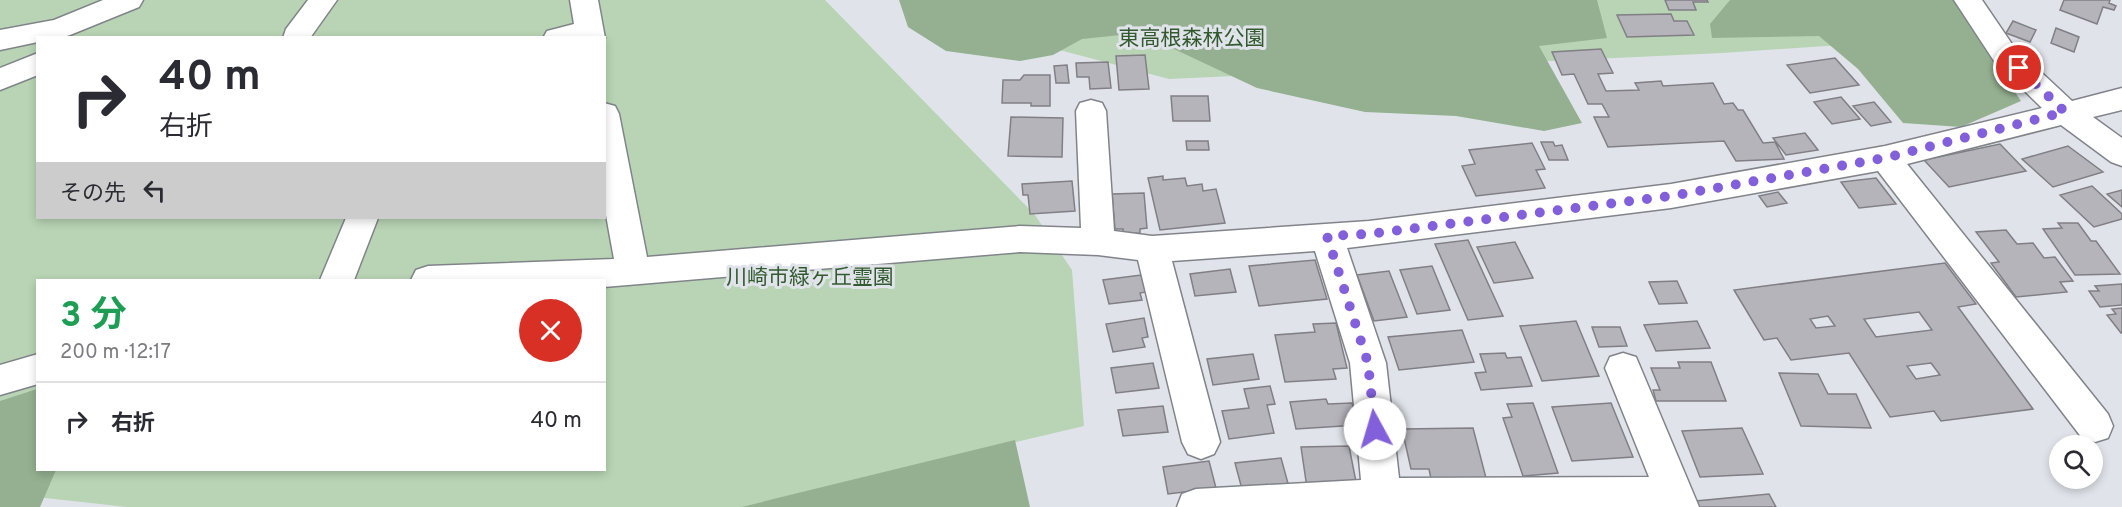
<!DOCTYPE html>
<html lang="ja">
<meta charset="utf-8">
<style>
body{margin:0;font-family:Overpass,"Noto Sans JP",sans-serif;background:#f7f7f7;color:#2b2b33;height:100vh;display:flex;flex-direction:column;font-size:22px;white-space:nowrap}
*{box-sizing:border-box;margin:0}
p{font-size:20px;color:#7c7c81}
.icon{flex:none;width:33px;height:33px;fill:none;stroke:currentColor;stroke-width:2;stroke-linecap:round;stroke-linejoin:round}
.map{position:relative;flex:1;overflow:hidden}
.panel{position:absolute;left:36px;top:279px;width:570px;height:192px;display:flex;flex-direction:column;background:#fff;border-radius:0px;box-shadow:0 3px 9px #0003}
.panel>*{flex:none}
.hud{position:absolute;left:36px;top:36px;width:570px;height:183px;border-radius:0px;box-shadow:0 3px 9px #0003;background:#fff;color:#2b2b33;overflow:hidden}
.fabs{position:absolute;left:2049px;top:435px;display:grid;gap:12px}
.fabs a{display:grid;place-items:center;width:54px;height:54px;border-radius:50%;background:#fff;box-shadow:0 3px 9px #0003;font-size:30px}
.pin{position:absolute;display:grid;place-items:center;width:51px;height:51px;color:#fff;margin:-26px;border:3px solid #fff;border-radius:50%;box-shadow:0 2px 6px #0007}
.me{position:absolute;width:66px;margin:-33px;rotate:354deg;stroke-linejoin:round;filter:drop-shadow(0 0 4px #0008)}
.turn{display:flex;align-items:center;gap:21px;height:126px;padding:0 24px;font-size:27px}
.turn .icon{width:78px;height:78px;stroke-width:2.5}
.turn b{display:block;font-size:42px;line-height:51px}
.then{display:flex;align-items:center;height:57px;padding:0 24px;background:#0003;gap:12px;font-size:22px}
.round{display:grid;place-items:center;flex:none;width:63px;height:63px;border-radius:32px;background:#f7f7f7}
.overview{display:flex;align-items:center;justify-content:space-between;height:102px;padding:0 24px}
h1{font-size:36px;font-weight:700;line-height:45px;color:#1e9e55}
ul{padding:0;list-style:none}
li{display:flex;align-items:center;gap:18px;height:78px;padding:0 24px;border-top:2px solid #e1e1e2}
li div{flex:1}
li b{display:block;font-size:22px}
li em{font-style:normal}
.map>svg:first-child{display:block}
</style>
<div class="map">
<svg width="2122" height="507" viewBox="0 0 2122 507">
<rect width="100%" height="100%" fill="#e0e4ea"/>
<path fill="#b8d4b4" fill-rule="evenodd" d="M0 0H825L1035 215 1072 270 1084 426 741 507H127L0 493ZM38 38H604V218H38ZM38 280H604V470H38Z
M926 0H1945L1961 37 1722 53 1169 79 939 18Z"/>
<path fill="#95b091" d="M899 0H1597L1607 38 1539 46 1582 123 1544 131 1456 116 1365 112 1257 88 1140 33 1082 39 1053 55 1020 61 946 51 908 27Z
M1730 0H1953L2021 101 1961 127 1903 123 1858 69 1819 36 1712 38 1710 24Z
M37 389 38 470H56L40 507H0V401Z
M1015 440 1030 507H741Z"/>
<path fill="#b6b4bb" stroke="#817f85" stroke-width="1.5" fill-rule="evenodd" d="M1665 0H1707L1708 2H1693L1696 10H1669Z
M2064 0H2110L2109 3 2116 6 2114 10 2103 7 2097 24 2060 10Z
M1671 14 1674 21H1687L1694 35 1627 37 1617 15Z
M2013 21 2036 30 2030 42 2006 33Z
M2056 28 2079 37 2074 52 2051 43Z
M1601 49 1613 73 1598 74 1606 91 1639 90 1635 83 1661 81 1663 86 1713 83 1724 104 1733 103 1738 110H1743L1763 143 1775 142 1784 159 1736 161 1724 141 1608 147 1594 117H1609L1602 104H1588L1574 74 1562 75 1552 52Z
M1145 55 1149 89 1119 90 1116 56Z
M1835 58 1859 85 1810 93 1787 65Z
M1108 62 1111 88 1090 89 1089 77H1077L1076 63Z
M1067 65 1069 83H1056L1054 66Z
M1024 75H1050V106H1031V103H1002L1003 80H1020Z
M1171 96H1208L1210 121H1173Z
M1841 97 1860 119 1832 124 1814 102Z
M1874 102 1891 122 1871 126 1853 106Z
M1011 117 1063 118 1062 157 1008 156Z
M1805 133 1818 150 1786 155 1773 138Z
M1186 141H1208L1209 150H1187Z
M1541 142H1553L1555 146 1562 145 1568 160H1549Z
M1532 143 1545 169 1536 170 1545 188 1476 196 1462 166 1475 164 1469 150Z
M2000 144 2026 171 1949 187 1924 160Z
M2068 146 2103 172 2053 187 2022 159Z
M1163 176V180L1185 178 1187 186 1202 184 1203 191 1216 189 1225 223 1160 230 1148 178Z
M1876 178 1896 204 1859 208 1841 182Z
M1072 181 1075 211 1030 214 1028 195H1023L1022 184Z
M2092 186 2122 214V219L2094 227 2060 195Z
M2122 190V207L2107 194Z
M1778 192 1787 203 1767 207 1759 196Z
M1144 193 1147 228 1140 229V233L1123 234V229H1115L1112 194Z
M2058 223H2078L2091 241H2096L2120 274 2075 275 2043 229 2062 228Z
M2006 230 2017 244 2033 243 2044 258 2055 257 2073 281 2060 282 2067 292 2016 297 1991 263 1999 262 1976 232Z
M1468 240 1503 316 1468 320 1435 244Z
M1515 242 1533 278 1494 283 1477 247Z
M1315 260 1327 299 1259 306 1249 266Z
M1945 263 1976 304 1958 307 2033 409 1941 421 1934 411 1890 417 1849 353 1791 360 1777 338 1764 340 1734 290ZM1919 312 1932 330 1876 337 1864 319ZM1828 316 1835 326 1816 328 1810 319ZM1931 363 1940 375 1916 379 1907 366Z
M1432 266 1450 310 1417 314 1400 270Z
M1230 269 1236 292 1195 296 1190 274Z
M1389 271 1407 317 1374 321 1357 275Z
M1141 275 1146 292 1140 293 1142 300 1109 304 1103 280Z
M1677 281 1687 303 1659 304 1649 282Z
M2122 284V305L2100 307 2089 291H2099L2095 286Z
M2122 308V333H2121L2107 315 2116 314 2112 309Z
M1144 318 1148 337 1142 338 1145 347 1113 352 1106 324Z
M1576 321 1599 376 1542 381 1520 326Z
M1697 321 1710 348 1656 351 1644 325Z
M1336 323 1347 368 1333 369 1336 379 1285 382 1275 335 1315 332 1313 324Z
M1592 327H1620L1627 346 1599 347Z
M1462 330 1474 362 1399 370 1388 337Z
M1505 353 1507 358 1521 357 1532 386 1481 390 1475 373 1486 372 1480 354Z
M1253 354 1259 379 1213 385 1207 359Z
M1678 362H1711L1726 401H1656L1653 390H1660L1651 368H1680Z
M1153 363 1159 388 1116 393 1111 368Z
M1779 373 1818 374 1828 394H1856L1871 428 1801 426Z
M1270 386 1275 404 1267 405 1274 433 1229 439 1222 411 1249 408 1244 389Z
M1326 399 1328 404 1352 403 1358 425 1296 429 1290 402Z
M1533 403 1558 473 1523 476 1503 418 1512 417 1507 404Z
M1611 403 1633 457 1572 461 1552 407Z
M1163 406 1168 432 1123 436 1118 410Z
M1473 428 1486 478 1431 479 1429 469H1411L1402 429Z
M1742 428 1763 474 1700 477 1682 431Z
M1349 446 1357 487 1307 488 1301 447Z
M1281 458 1289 487 1243 493 1235 463Z
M1209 461 1216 488 1168 494 1163 467Z
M1769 494 1776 507H1698L1696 501Z"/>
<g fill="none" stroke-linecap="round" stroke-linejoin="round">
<defs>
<path id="minor" d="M103 0H143L139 7 70 35 60 38H38V42L0 50V30L54 20Z
M308 0H337L310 38H283L286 29Z
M570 0H598L605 38 604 39 543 38 547 31 574 24Z
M1954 0H1982L2014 47 2072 101 2122 88V110L2093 117 2122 138V166L2111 162 2061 125 1907 164 2108 414 2113 426 2108 438 2095 442 2082 438 1878 171 1671 208 1347 248 1386 363 1399 478 1649 477 1605 368 1610 357 1623 353 1636 357 1699 507H1177L1182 494 1196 489 1361 480 1350 363 1315 251 1172 261 1220 442 1214 454 1201 459 1188 454 1182 442 1138 260 1098 255 1020 252 604 287V280H411L416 270 428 266 614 259 604 204V103L615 106 619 114 647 257 1020 226 1081 228 1076 111 1080 103 1091 100 1102 103 1106 111 1114 231 1152 236 1369 221 1671 184 1885 146 2042 108 1994 61Z
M38 53V75L0 90V68Z
M346 218H378L354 280H320Z
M38 354V384L0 395V365Z"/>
</defs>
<use href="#minor" stroke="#80848a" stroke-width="3"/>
<use href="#minor" fill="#fff" fill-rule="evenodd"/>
</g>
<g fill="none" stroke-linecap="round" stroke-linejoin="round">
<path stroke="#8360db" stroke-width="10" stroke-dasharray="0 18" d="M1375 429 1368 363 1327 236 1369 234 1671 196 1885 158 2065 112 2019 68"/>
</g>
<g text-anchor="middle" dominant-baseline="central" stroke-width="6" stroke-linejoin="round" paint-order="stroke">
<g font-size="21" fill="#325a2e" stroke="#e0e4ea">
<text x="1192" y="39">東高根森林公園</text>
<text x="810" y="278">川崎市緑ヶ丘霊園</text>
</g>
</g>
</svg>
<div class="fabs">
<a><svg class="icon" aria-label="search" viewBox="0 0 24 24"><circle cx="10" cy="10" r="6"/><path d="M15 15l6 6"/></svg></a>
</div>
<div class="pin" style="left:2019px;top:68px;background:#d93025"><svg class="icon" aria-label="arrive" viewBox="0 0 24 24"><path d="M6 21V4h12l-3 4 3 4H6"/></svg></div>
<svg class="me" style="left:1375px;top:429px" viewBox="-20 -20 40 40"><circle r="19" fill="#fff"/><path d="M0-13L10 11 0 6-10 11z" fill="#8360db"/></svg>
<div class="hud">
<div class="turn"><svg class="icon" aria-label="right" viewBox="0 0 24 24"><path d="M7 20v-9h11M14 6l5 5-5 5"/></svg><div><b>40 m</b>右折</div></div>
<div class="then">その先<svg class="icon" aria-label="left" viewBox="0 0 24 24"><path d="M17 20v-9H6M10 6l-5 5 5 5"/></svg></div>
</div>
<section class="panel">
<div class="overview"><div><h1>3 分</h1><p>200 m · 12:17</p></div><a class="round" style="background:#d93025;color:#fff"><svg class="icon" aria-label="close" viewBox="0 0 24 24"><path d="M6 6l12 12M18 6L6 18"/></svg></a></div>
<ul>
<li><svg class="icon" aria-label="right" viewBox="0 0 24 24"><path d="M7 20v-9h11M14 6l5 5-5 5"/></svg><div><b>右折</b></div><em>40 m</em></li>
</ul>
</section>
</div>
